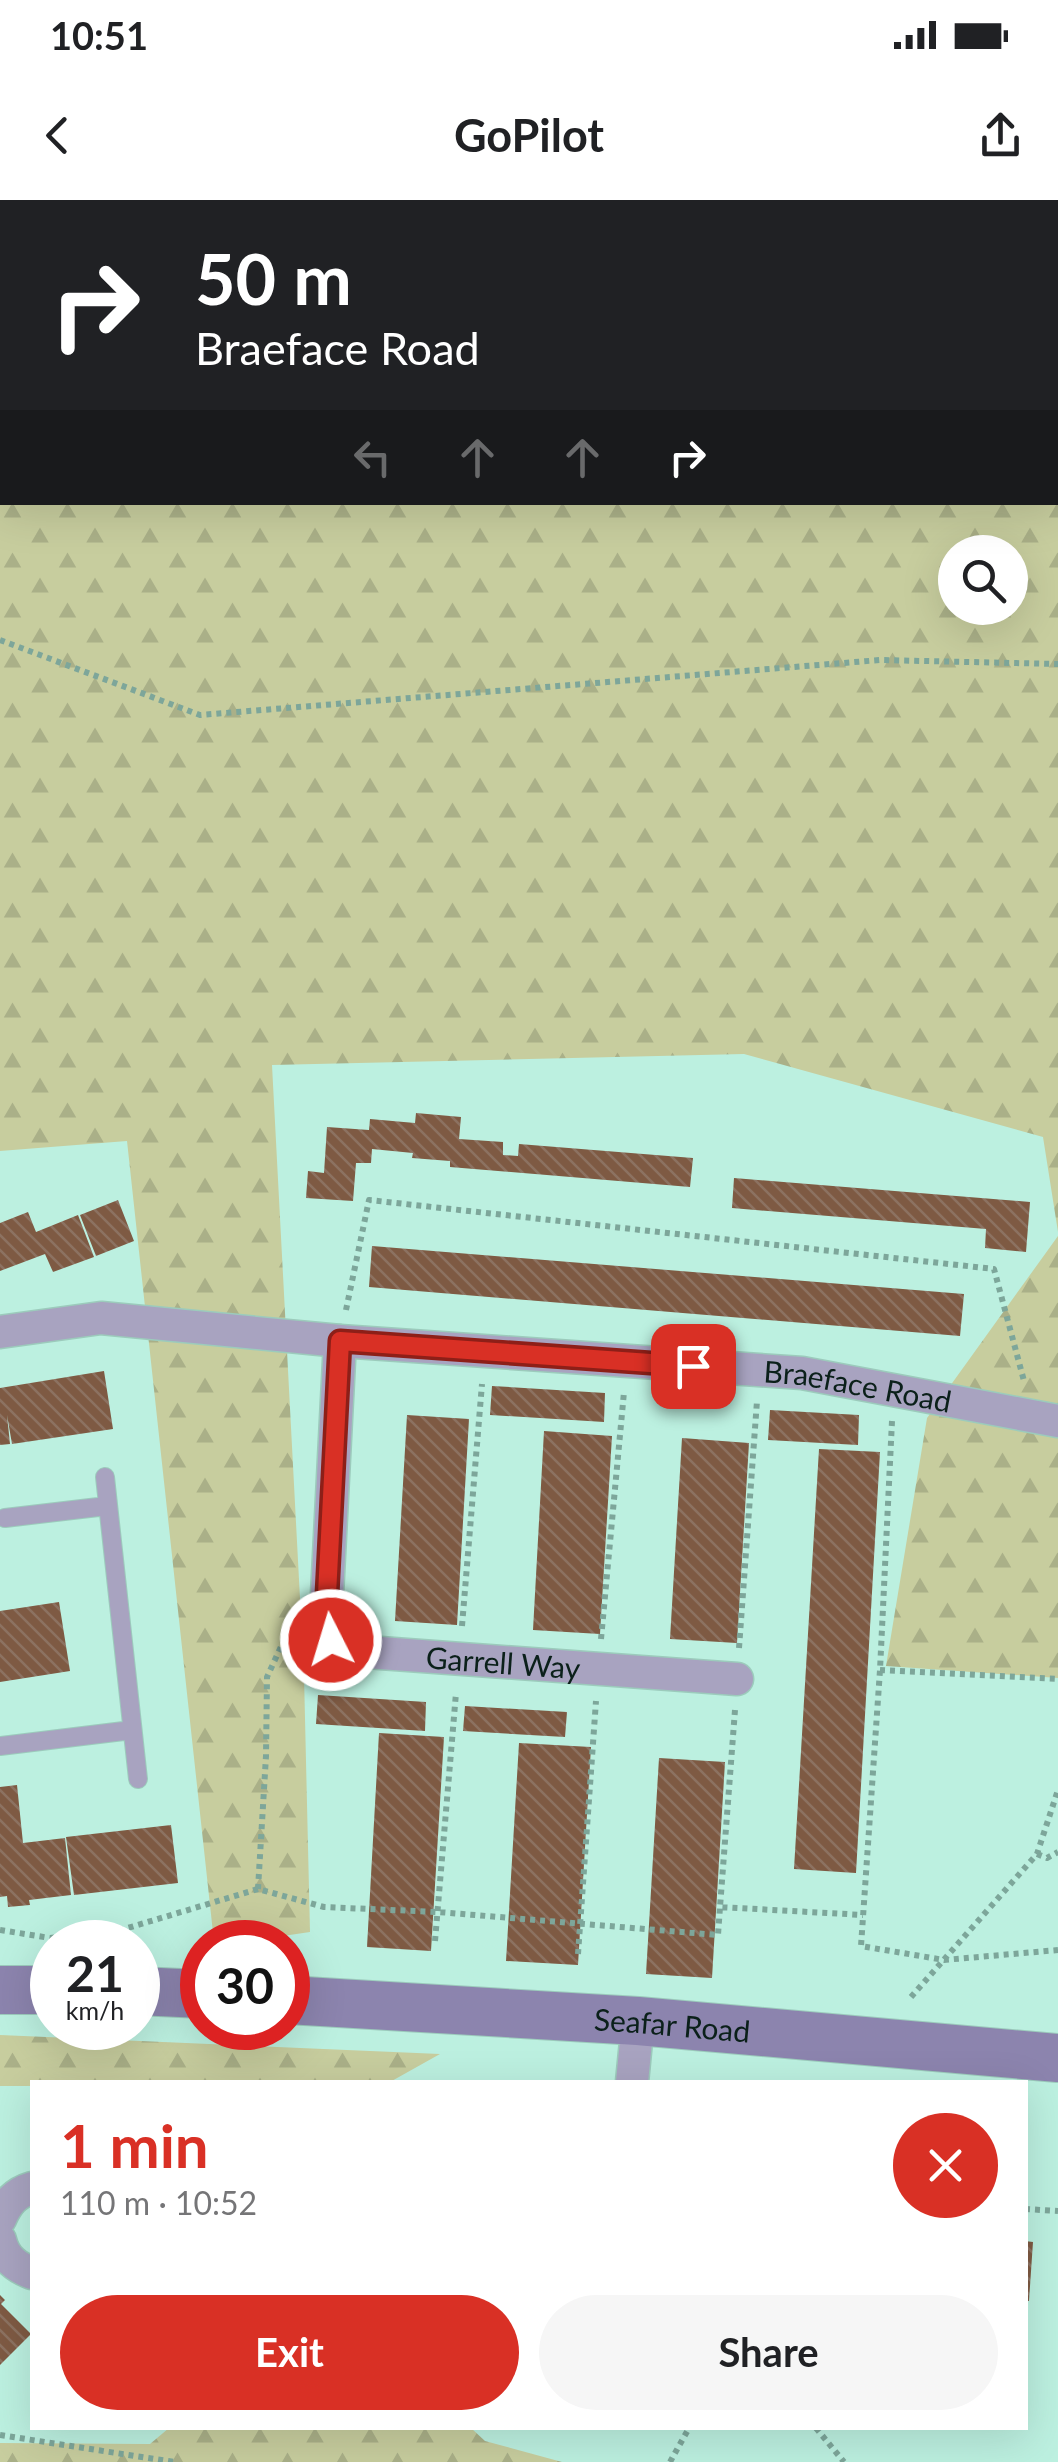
<!DOCTYPE html>
<meta charset="utf-8">
<style>
body{margin:0;font-family:Lato,sans-serif;background:#f6f6f6;color:#202124;height:100vh;display:flex;flex-direction:column;font-size:38px;white-space:nowrap}
*{box-sizing:border-box;margin:0}
p{font-size:32px;color:#757577}
.icon{flex:none;width:55px;height:55px;fill:none;stroke:currentColor;stroke-width:2;stroke-linecap:round;stroke-linejoin:round}
.map{position:relative;flex:1;overflow:hidden}
.drawer{position:absolute;left:30px;top:1880px;width:998px;height:350px;display:flex;flex-direction:column;background:#fff;border-radius:0px;box-shadow:0 10px 40px #0002}
.drawer>*{flex:none}
.hud{position:absolute;left:0px;top:0px;width:1060px;height:305px;box-shadow:0 10px 40px #0002;background:#202124;color:#fff;overflow:hidden}
.buttons{position:absolute;left:938px;top:335px;display:grid;gap:20px}
.buttons a{display:grid;place-items:center;width:90px;height:90px;border-radius:50%;background:#fff;box-shadow:0 10px 40px #0002;font-size:50px}
.speed{position:absolute;left:30px;top:1720px;display:flex;gap:20px;font-size:50px;font-weight:700;text-align:center}
.speed>*{display:grid;place-content:center;width:130px;height:130px;border-radius:50%;background:#fff;box-shadow:0 10px 40px #0002;line-height:1}
.speed small{font-size:25px;font-weight:400}
.speed .limit{border:15px solid #d22;background:#fff;color:#111}
.pin{position:absolute;display:grid;place-items:center;width:85px;height:85px;color:#fff;margin:-42px;border-radius:20px;box-shadow:0 5px 15px #0006}
.me{position:absolute;width:110px;margin:-55px;rotate:355deg;stroke-linejoin:round;filter:drop-shadow(0 0 8px #0008)}
.turn{display:flex;align-items:center;gap:35px;height:210px;padding:0 30px;font-size:45px}
.turn .icon{width:130px;height:130px;stroke-width:2.5}
.turn b{display:block;font-size:70px;line-height:85px}
.lanes{display:flex;align-items:center;height:95px;padding:0 30px;background:#0003;justify-content:center;gap:50px;direction:ltr}
.lanes .off{opacity:.35}
.round{display:grid;place-items:center;flex:none;width:105px;height:105px;border-radius:52px;background:#f6f6f6}
.headline{display:flex;align-items:center;justify-content:space-between;height:170px;padding:0 30px}
h1{font-size:60px;font-weight:700;line-height:75px;color:#d93025}
.primary-button{display:flex;gap:20px;margin-top:auto;padding:20px 30px}
.primary-button a{flex:1;height:115px;border-radius:60px;background:#d93025;color:#fff;font-size:40px;font-weight:700;line-height:115px;text-align:center}
.primary-button a+a{background:#f6f6f6;color:#202124}
.status{display:flex;justify-content:space-between;align-items:center;height:70px;padding:0 50px;background:#fff;direction:ltr}
.status svg{height:28px;fill:currentColor}
header{display:flex;justify-content:space-between;align-items:center;height:130px;padding:0 30px;background:#fff;font-size:45px;font-weight:700}
.map>svg:first-child{display:block}
</style>
<div class="status"><b>10:51</b><svg viewBox="0 0 49 12"><path d="M0 12V9h3v3zM5 12V6h3v6zM10 12V3h3v9zM15 12V0h3v12zM26 1h20v11H26zM47 4h2v5h-2z"/></svg></div>
<header><svg class="icon" aria-label="back" viewBox="0 0 24 24"><path d="M15 5l-7 7 7 7"/></svg>GoPilot<svg class="icon" aria-label="share" viewBox="0 0 24 24"><path d="M12 15V3M7 8l5-5 5 5M5 13v7h14v-7"/></svg></header>
<div class="map">
<svg width="1058" height="2262" viewBox="0 0 1058 2262">
<defs>
<pattern id="forest-firs" width="22" height="20" patternUnits="userSpaceOnUse" patternTransform="scale(2.5)"><rect width="22" height="20" fill="#c7cd9e"/><path d="M5 1l3.5 6h-7zM16 11l3.5 6h-7z" fill="#aab088"/></pattern>
<pattern id="building-back-hatch" width="6" height="6" patternUnits="userSpaceOnUse" patternTransform="scale(2.5)"><rect width="6" height="6" fill="#7e5a43"/><path d="M-1 5l2 2M0 0l6 6M5-1l2 2" fill="none" stroke="#8c7261"/></pattern>
</defs>
<rect width="100%" height="100%" fill="#bcf0e0"/>
<path fill="url(#forest-firs)" fill-rule="evenodd" d="M0 0H1058V1032L1043 937 744 854 272 865 304 1475 310 1732 242 1742H214L127 941 0 951ZM2 2H1058V302H2ZM955 352H1010V408H955Z
M1058 1036V1478L886 1466 927 1218Z
M0 1835 440 1854 390 1882H32V1886H0Z
M169 2228H471L485 2241 562 2262H0V2243L150 2244Z"/>
<path fill="url(#building-back-hatch)" d="M416 913 461 917 459 939 503 942V955L518 956 519 944 693 958 690 987 450 967V961L412 958 413 953 372 949 371 963H356L353 1001 306 998 308 971 324 973 327 927 369 930 370 919 415 923Z
M734 978 1030 1002 1026 1052 985 1048 986 1029 732 1008Z
M118 1000 134 1041 96 1056 80 1015Z
M28 1012 36 1032 78 1015 94 1057 53 1072 45 1054 0 1071V1023Z
M372 1046 964 1094 960 1136 369 1087Z
M104 1171 113 1229 12 1244 7 1215 10 1244 0 1245V1188Z
M492 1186 605 1193 604 1222 490 1215Z
M770 1210 859 1215 858 1245 768 1240Z
M407 1215 469 1219 457 1425 395 1421Z
M544 1231 612 1236 600 1434 533 1430Z
M682 1238 749 1243 737 1443 670 1439Z
M819 1249 880 1252 856 1673 794 1669Z
M59 1402 70 1471 0 1482V1411Z
M318 1495 426 1502 425 1531 316 1524Z
M465 1506 567 1512 565 1537 463 1531Z
M379 1533 444 1537 431 1751 367 1747Z
M519 1543 591 1547 578 1765 506 1761Z
M659 1558 725 1562 712 1778 646 1774Z
M17 1585 23 1643 65 1638 71 1695 29 1700 30 1705 8 1707 7 1696 0 1697V1587Z
M171 1625 178 1683 74 1695 66 1637Z
M1025 2041 1033 2042 1029 2101H1025Z
M0 2095 5 2100 1 2104 31 2134 0 2165Z"/>
<g fill="none" stroke-linecap="round" stroke-linejoin="round">
<defs>
<path id="lane" d="M105 1277 138 1579
M5 1318 107 1306
M0 1546 132 1530"/>
<g id="street">
<path id="s1" d="M0 1132 101 1118 340 1141 802 1173 1058 1221"/>
<path id="s2" d="M340 1141 326 1414 331 1440 353 1451 737 1479"/>
<path d="M632 1882 638 1821"/>
<path d="M0 2019C7 2003 15 1993 32 1988"/>
<path d="M0 2040C4 2058 16 2067 32 2073"/>
</g>
<g id="secondary">
<path d="M0 1790H52"/>
<path d="M138 1791 202 1794"/>
<path id="s3" d="M288 1800 638 1821 1058 1858"/>
</g>
</defs>
<use href="#lane" stroke="#9ccbbc" stroke-width="20"/>
<use href="#street" stroke="#9ccbbc" stroke-width="35"/>
<use href="#secondary" stroke="#9ccbbc" stroke-width="50"/>
<path stroke="#7da69a" stroke-width="6" stroke-dasharray="5 5" stroke-linecap="butt" d="M0 440 200 515 880 460 1058 464
M346 1110 369 1000 994 1069 1024 1181
M892 1221 880 1470 861 1746 944 1760 1058 1750
M462 1426 482 1184
M601 1439 624 1192
M739 1448 757 1201
M880 1470 1058 1479
M735 1510 720 1707 863 1715
M1037 1654 1047 1658 1058 1652
M258 1689 266 1556 267 1477 285 1438 297 1431
M0 1730 50 1738 121 1730 258 1689 324 1707 438 1712 718 1735 720 1707
M435 1741 456 1493
M578 1754 596 1501
M911 1797 1037 1654 1058 1590
M1025 2009 1058 2011
M816 2228 844 2262
M0 2235 174 2262
M670 2262 689 2228"/>
<use href="#lane" stroke="#a8a3c0" stroke-width="18"/>
<use href="#street" stroke="#a8a3c0" stroke-width="32"/>
<use href="#secondary" stroke="#8c84ae" stroke-width="48"/>
</g>
<g fill="none" stroke-linecap="round" stroke-linejoin="round">
<defs>
<path id="route" d="M331 1440 326 1414 340 1141 693 1166"/>
</defs>
<use href="#route" stroke="#8d1f18" stroke-width="25"/>
<use href="#route" stroke="#d93025" stroke-width="18"/>
</g>
<g text-anchor="middle" dominant-baseline="central" stroke-width="10" stroke-linejoin="round" paint-order="stroke">
<g font-size="30" fill="#0b201a" stroke="#c9feed">
<text stroke="none"><textPath href="#s1" startOffset="862">Braeface Road</textPath></text>
<text stroke="none"><textPath href="#s2" startOffset="475">Garrell Way</textPath></text>
<text stroke="none"><textPath href="#s3" startOffset="385">Seafar Road</textPath></text>
</g>
</g>
</svg>
<div class="buttons">
<a><svg class="icon" aria-label="search" viewBox="0 0 24 24"><circle cx="10" cy="10" r="6"/><path d="M15 15l6 6"/></svg></a>
</div>
<div class="speed"><div>21<small>km/h</small></div><div class="limit">30</div></div>
<div class="pin" style="left:693px;top:1166px;background:#d93025"><svg class="icon" aria-label="arrive" viewBox="0 0 24 24"><path d="M6 21V4h12l-3 4 3 4H6"/></svg></div>
<svg class="me" style="left:331px;top:1440px" viewBox="-20 -20 40 40"><circle r="17" fill="#d93025" stroke="#fff" stroke-width="3"/><path d="M0-11L8 9 0 5-8 9z" fill="#fff"/></svg>
<div class="hud">
<div class="turn"><svg class="icon" aria-label="right" viewBox="0 0 24 24"><path d="M7 20v-9h11M14 6l5 5-5 5"/></svg><div><b>50 m</b>Braeface Road</div></div>
<div class="lanes"><svg class="icon off" aria-label="left" viewBox="0 0 24 24"><path d="M17 20v-9H6M10 6l-5 5 5 5"/></svg><svg class="icon off" aria-label="ahead" viewBox="0 0 24 24"><path d="M12 20V5M6 11l6-6 6 6"/></svg><svg class="icon off" aria-label="ahead" viewBox="0 0 24 24"><path d="M12 20V5M6 11l6-6 6 6"/></svg><svg class="icon" aria-label="right" viewBox="0 0 24 24"><path d="M7 20v-9h11M14 6l5 5-5 5"/></svg></div>
</div>
<section class="drawer">
<div class="headline"><div><h1>1 min</h1><p>110 m · 10:52</p></div><a class="round" style="background:#d93025;color:#fff"><svg class="icon" aria-label="close" viewBox="0 0 24 24"><path d="M6 6l12 12M18 6L6 18"/></svg></a></div>
<div class="primary-button"><a>Exit</a><a>Share</a></div>
</section>
</div>
